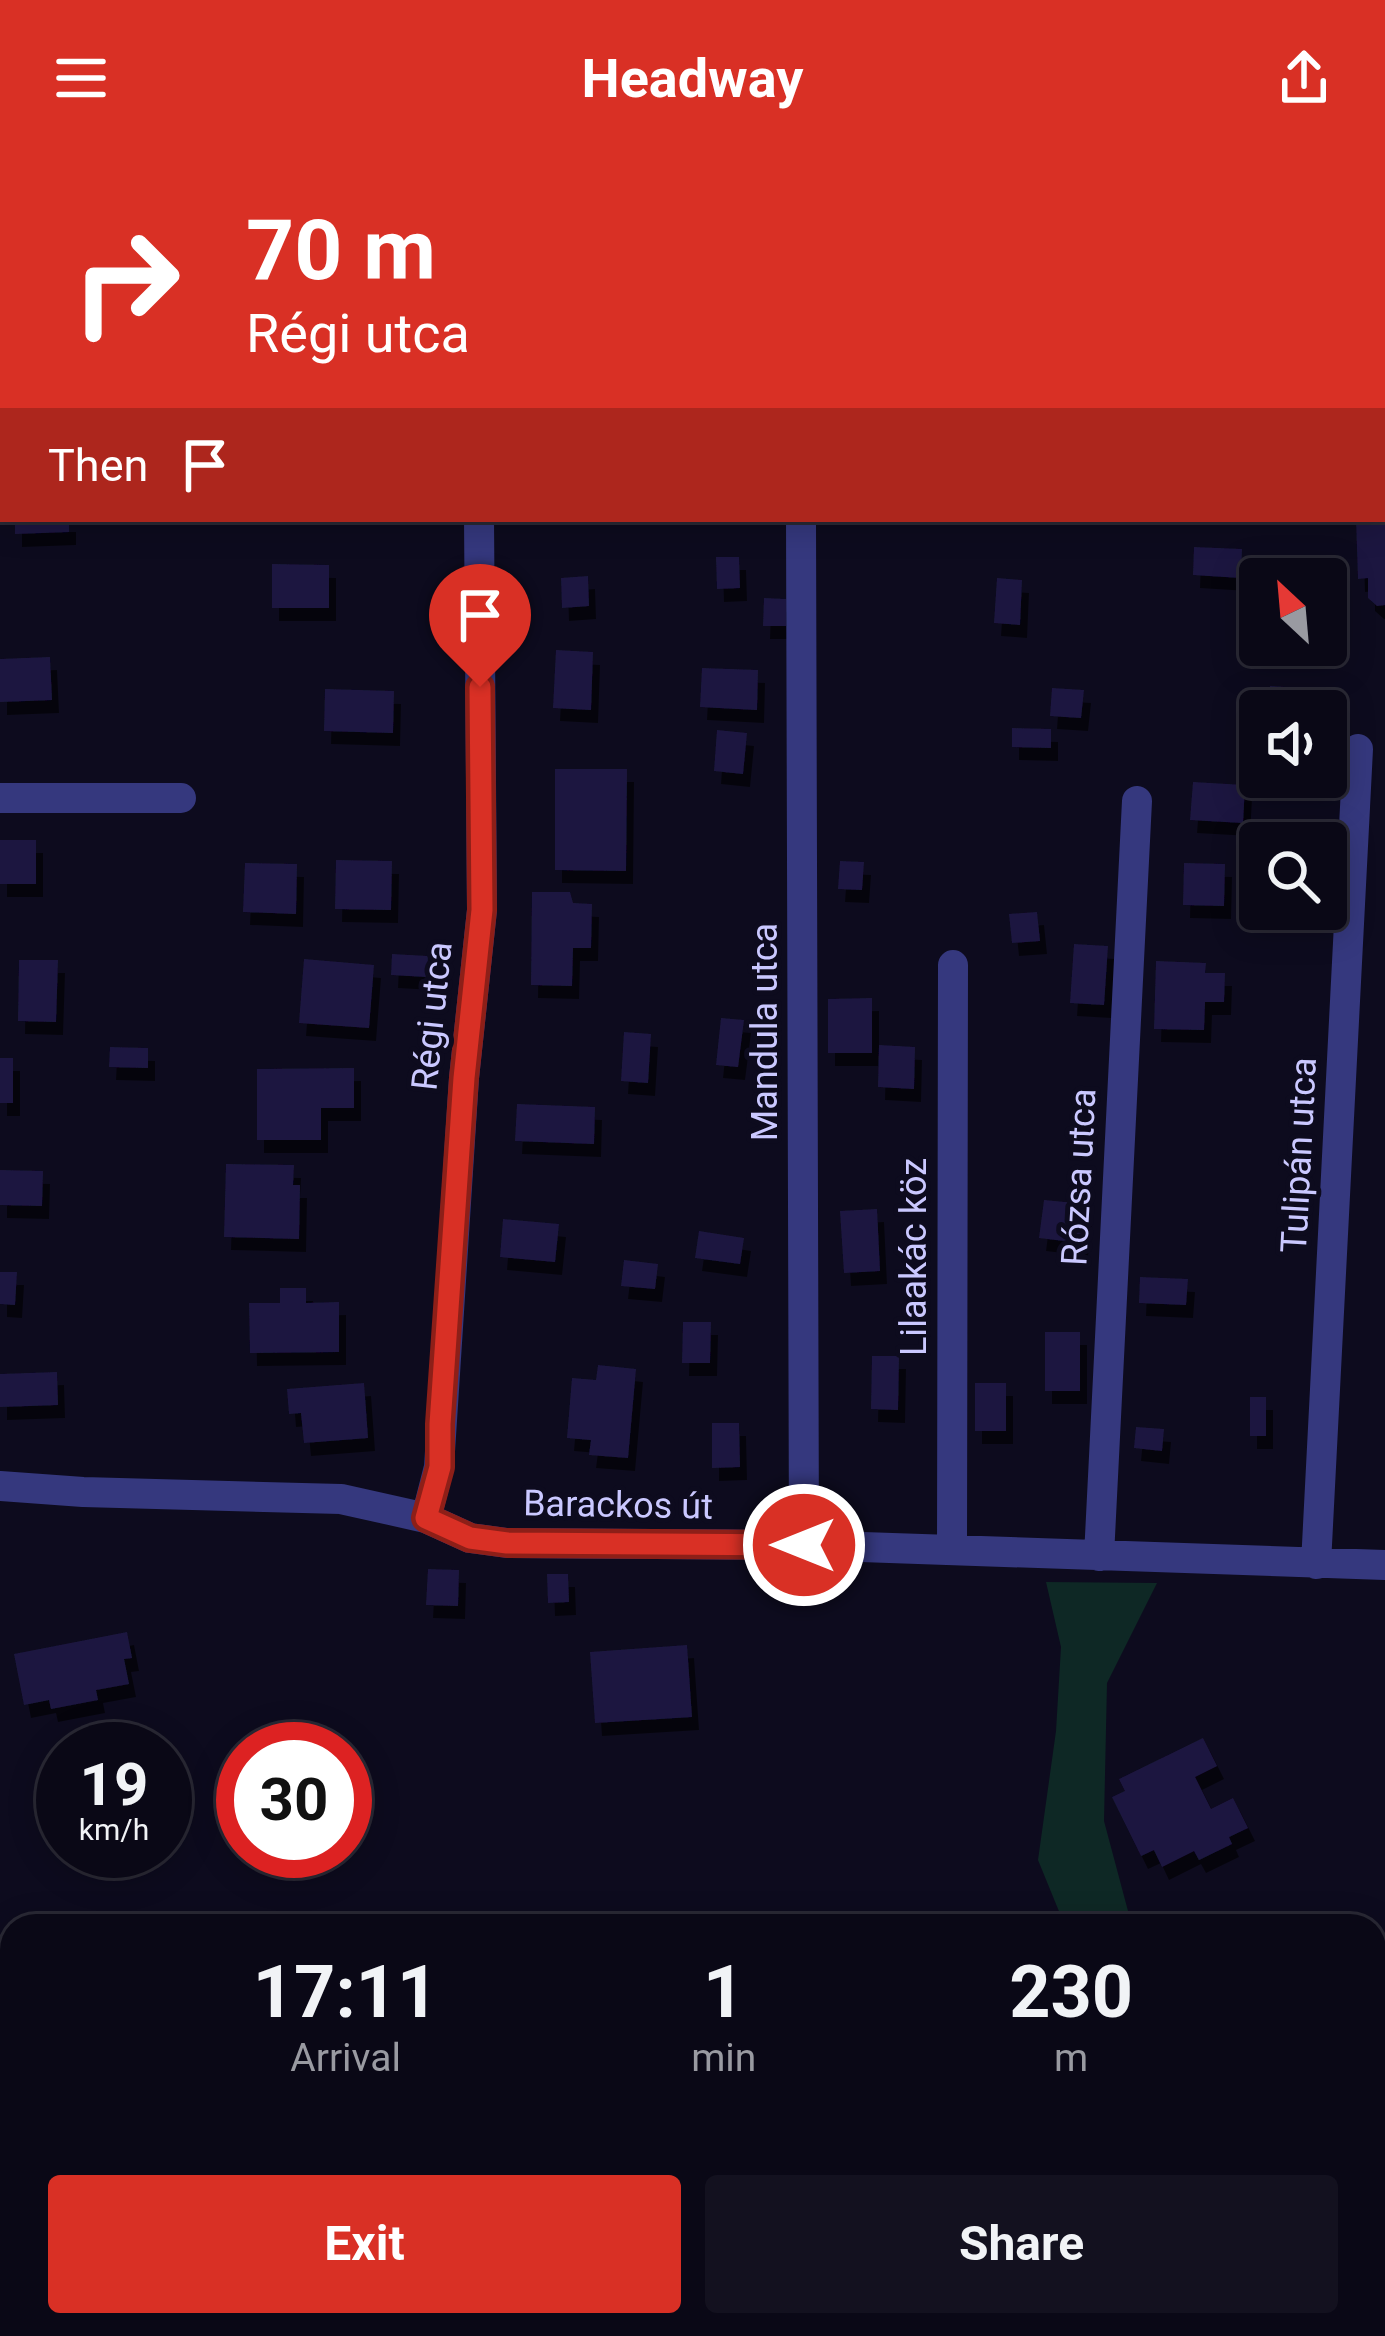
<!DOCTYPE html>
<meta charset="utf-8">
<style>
body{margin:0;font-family:Roboto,sans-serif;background:#13111f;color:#f1f3f6;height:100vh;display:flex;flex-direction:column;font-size:45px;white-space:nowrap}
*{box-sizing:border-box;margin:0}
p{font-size:39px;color:#999aa1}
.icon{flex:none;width:66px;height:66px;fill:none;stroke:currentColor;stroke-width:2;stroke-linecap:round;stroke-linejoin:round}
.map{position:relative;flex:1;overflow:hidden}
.drawer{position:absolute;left:0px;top:1758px;width:1386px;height:423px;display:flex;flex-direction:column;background:#0a0816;border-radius:36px 36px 0 0;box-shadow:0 6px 30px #0003,0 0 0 3px #2a2935}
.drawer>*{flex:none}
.top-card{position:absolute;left:0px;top:0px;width:1386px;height:366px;box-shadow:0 6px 30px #0003,0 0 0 3px #2a2935;background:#d93025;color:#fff;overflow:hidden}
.needle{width:78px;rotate:334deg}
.controls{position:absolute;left:1239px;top:402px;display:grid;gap:24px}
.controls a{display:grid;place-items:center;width:108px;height:108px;border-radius:12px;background:#0a0816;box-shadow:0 6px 30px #0003,0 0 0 3px #2a2935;font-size:60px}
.speed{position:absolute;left:36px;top:1566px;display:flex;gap:24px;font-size:60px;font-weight:700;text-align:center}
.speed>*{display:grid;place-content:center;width:156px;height:156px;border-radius:50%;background:#0a0816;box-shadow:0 6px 30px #0003,0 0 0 3px #2a2935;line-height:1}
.speed small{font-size:30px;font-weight:400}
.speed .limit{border:18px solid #d22;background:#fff;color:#111}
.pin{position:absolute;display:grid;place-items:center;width:102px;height:102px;color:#fff;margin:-123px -51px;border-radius:50% 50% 50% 0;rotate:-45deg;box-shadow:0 0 12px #0007}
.pin .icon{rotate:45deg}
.me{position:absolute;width:132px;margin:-66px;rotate:270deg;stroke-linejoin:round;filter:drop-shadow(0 0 9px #0008)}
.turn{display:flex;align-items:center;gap:42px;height:252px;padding:0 48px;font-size:54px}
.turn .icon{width:156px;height:156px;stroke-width:2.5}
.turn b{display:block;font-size:84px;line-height:102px}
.then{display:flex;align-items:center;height:114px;padding:0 48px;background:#0003;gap:24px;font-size:45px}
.eta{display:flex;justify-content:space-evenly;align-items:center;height:204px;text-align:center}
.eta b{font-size:72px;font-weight:700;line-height:84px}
.action{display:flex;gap:24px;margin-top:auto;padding:24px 48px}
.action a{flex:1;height:138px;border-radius:12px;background:#d93025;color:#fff;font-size:48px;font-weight:700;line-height:138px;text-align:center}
.action a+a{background:#13111f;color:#f1f3f6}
header{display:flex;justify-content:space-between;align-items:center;height:156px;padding:0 48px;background:#d93025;color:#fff;font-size:54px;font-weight:700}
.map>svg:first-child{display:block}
</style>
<header><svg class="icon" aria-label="menu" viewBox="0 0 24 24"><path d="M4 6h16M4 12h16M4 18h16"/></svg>Headway<svg class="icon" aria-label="share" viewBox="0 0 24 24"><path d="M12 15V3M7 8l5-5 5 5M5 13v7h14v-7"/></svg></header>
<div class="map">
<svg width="1385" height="2180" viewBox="0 0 1385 2180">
<defs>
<filter id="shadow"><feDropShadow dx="7" dy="13" stdDeviation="0" flood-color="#0009"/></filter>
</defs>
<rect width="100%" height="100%" fill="#0d0b1e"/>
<path fill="#0e2825" d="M1046 1426 1157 1427 1107 1527 1104 1665 1132 1770H1065L1038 1704 1056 1575 1061 1491Z"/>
<path fill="#1c173f" filter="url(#shadow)" d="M15 363H69V376L15 378Z
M1356 363H1385V449L1377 450 1368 442V422L1358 423Z
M1194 391 1242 393 1241 422 1193 419Z
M716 401H739L740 432 717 433Z
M272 408 329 409V452H272Z
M588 420 589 450 562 452 561 422Z
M997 422 1022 424 1020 469 994 467Z
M764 442 786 443V470H763Z
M556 494 593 496 591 554 553 552Z
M50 501 52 544 0 546V503Z
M702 512 758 514 757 554 700 551Z
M1270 530 1316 533 1314 555H1267Z
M1052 532 1084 534 1081 562 1050 560Z
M325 533 394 535 393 577 324 575Z
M1012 572 1051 573V592L1012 591Z
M717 574 747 577 743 618 714 615Z
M555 613H627L626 715 555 714Z
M1193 626 1245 629 1243 667 1190 664Z
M0 684H36V728H0Z
M336 704 392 705 391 754 335 753Z
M840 705 864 706 862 734 838 733Z
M245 707 297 708 296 758 243 756Z
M1184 707 1225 708 1224 750 1183 749Z
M532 736H570L573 747 592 748 591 792H573L572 830 531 829Z
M1037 756 1040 785 1012 787 1009 758Z
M1074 788 1108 790 1104 849 1070 847Z
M392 798 428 800 427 821 391 819Z
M304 803 374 809 369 872 299 867Z
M19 804H58L56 866 18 865Z
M1156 805 1206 807 1205 817H1225L1224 846H1205L1204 874 1154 873Z
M872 842V897H828V843Z
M721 862 744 864 738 911 716 909Z
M624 876 651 878 648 927 621 925Z
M879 889 915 891 914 933 878 931Z
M110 891 148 892V912L109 911Z
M0 902H13V947H0Z
M354 912V952H321V984H257V913Z
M517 948 595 951 594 988 515 985Z
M226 1008 294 1009 293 1029H300L299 1083 224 1081Z
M0 1014 43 1015 42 1050 0 1049Z
M1044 1044 1086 1048 1081 1087 1039 1082Z
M877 1053 880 1115 844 1117 840 1055Z
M503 1063 559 1068 555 1106 500 1101Z
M699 1075 744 1082 740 1108 695 1102Z
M624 1104 658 1108 655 1133 621 1130Z
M0 1116H17L15 1149 0 1148Z
M1140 1121 1188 1123 1186 1149 1139 1147Z
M280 1132H306V1147L339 1146V1196L250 1197 249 1147H280Z
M683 1166H711L710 1207H682Z
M1045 1176H1080V1235H1045Z
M872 1200H899L898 1254 871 1253Z
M598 1209 636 1213 628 1302 589 1299 591 1284 567 1282 572 1222 596 1224Z
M57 1216 58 1249 0 1251V1218Z
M364 1227 368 1282 304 1287 301 1257 289 1258 287 1233Z
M975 1227H1006V1275H975Z
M1250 1241H1266V1280H1250Z
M712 1267H739L740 1311 712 1312Z
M1136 1271 1164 1273 1162 1295 1134 1292Z
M428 1413 459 1414 458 1450 426 1449Z
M547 1418H568L569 1446 548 1447Z
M127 1476 132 1502 124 1503 129 1528 96 1534 98 1544 51 1553 49 1544 24 1549 14 1498Z
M687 1489 692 1561 595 1567 590 1496Z
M1203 1582 1217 1610 1195 1621 1211 1653 1233 1642 1248 1672 1229 1681 1232 1688 1199 1704 1194 1695 1162 1711 1154 1694 1141 1700 1112 1641 1125 1635 1119 1623Z"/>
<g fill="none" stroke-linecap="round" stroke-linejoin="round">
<path stroke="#35387e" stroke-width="30" d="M480 3V0
M801 3V0
M801 363 804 1389
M0 642H181
M0 1330 83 1336 341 1343 426 1362 470 1382 507 1387 804 1389 1385 1409
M426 1362 439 1311 464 922 482 754 479 363
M952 1394 953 809
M1099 1400 1137 645
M1316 1408 1358 593"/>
</g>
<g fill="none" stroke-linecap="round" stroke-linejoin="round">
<defs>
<path id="route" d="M480 531 482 754 464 922 440 1268V1311L426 1362 470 1382 507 1387 804 1389"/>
</defs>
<use href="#route" stroke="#8d1f18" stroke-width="30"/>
<use href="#route" stroke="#d93025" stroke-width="21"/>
</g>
<g text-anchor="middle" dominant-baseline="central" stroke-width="10" stroke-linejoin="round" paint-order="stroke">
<g font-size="36" fill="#cac8ff" stroke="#0d0b1e">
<text transform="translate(432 860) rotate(-84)">Régi utca</text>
<text transform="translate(765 876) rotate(-90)">Mandula utca</text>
<text transform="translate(1299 999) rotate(-87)">Tulipán utca</text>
<text transform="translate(1079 1021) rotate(-87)">Rózsa utca</text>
<text transform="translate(914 1101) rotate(-90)">Lilaakác köz</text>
<text transform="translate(618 1349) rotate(1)">Barackos út</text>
</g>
</g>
</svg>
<div class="controls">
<a><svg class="needle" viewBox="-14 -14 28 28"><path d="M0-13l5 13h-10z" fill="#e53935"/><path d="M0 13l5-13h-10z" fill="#999aa1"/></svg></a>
<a><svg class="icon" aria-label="sound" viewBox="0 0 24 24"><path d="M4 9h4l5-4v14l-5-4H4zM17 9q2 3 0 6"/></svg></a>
<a><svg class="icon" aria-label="search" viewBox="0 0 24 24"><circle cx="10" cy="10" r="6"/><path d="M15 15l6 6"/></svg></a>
</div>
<div class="speed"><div>19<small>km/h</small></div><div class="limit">30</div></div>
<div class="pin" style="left:480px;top:531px;background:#d93025"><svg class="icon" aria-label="arrive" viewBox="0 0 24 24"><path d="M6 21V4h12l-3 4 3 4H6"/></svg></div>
<svg class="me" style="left:804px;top:1389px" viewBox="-20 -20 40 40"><circle r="17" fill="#d93025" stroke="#fff" stroke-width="3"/><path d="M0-11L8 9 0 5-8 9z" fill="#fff"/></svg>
<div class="top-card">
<div class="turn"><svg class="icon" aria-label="right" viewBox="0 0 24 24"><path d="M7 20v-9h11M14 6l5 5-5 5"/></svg><div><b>70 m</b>Régi utca</div></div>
<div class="then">Then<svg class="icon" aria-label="arrive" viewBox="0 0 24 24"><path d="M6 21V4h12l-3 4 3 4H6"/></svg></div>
</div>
<section class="drawer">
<div class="eta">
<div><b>17:11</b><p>Arrival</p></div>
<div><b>1</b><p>min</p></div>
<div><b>230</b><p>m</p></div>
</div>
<div class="action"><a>Exit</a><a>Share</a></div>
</section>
</div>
